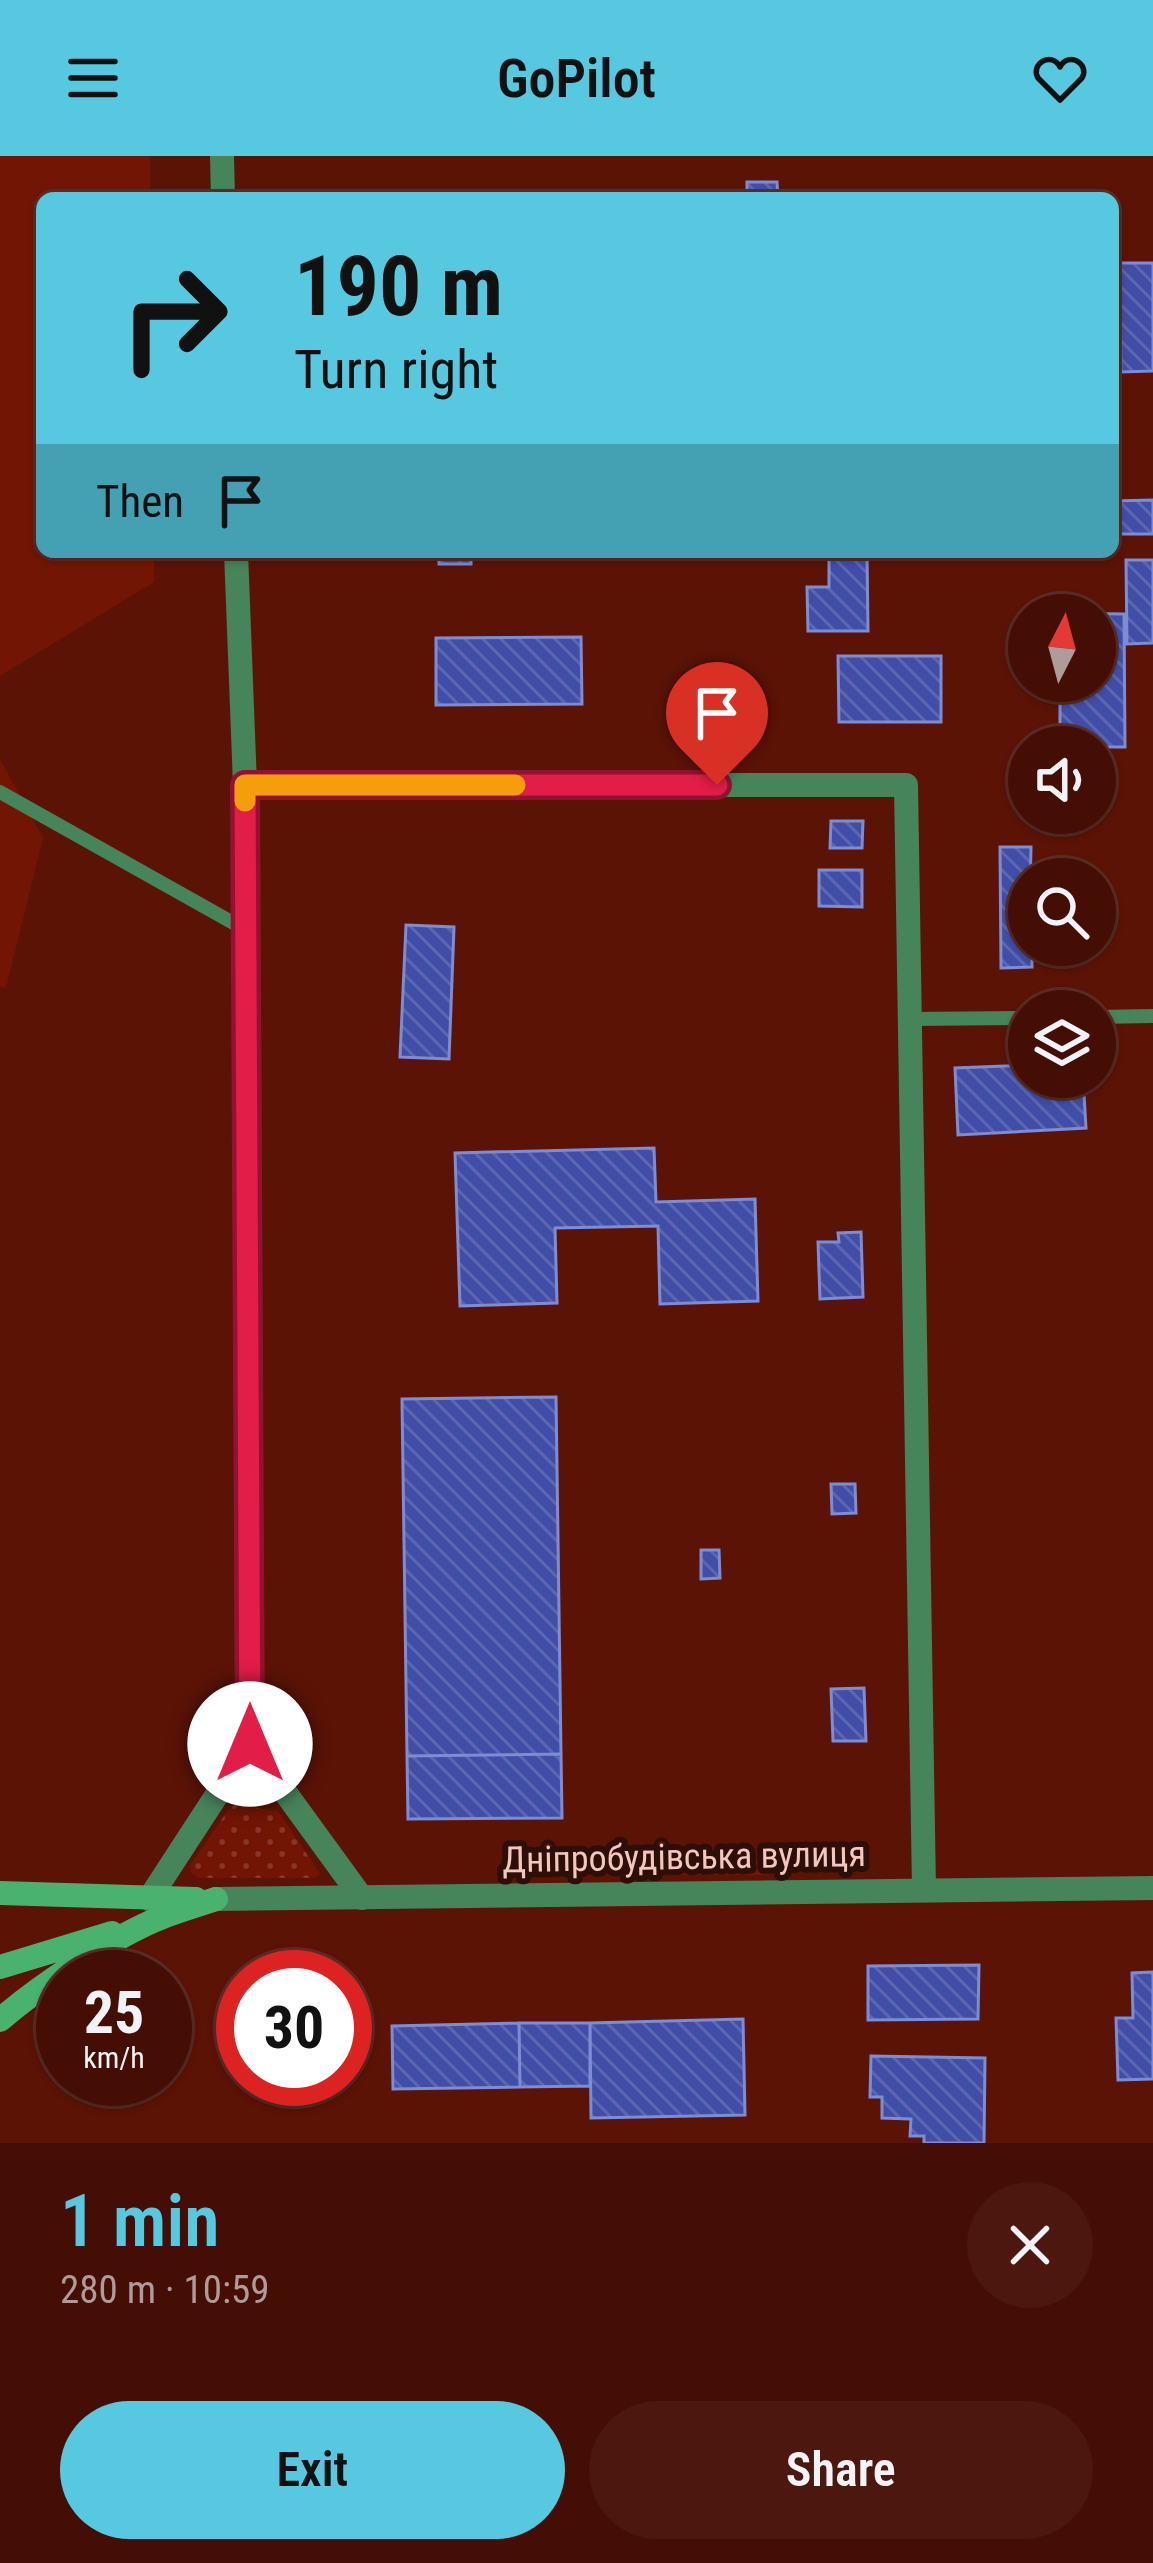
<!DOCTYPE html>
<meta charset="utf-8">
<style>
body{margin:0;font-family:"Roboto Condensed",sans-serif;background:#4b170e;color:#f1f3f6;height:100vh;display:flex;flex-direction:column;font-size:45px;white-space:nowrap}
*{box-sizing:border-box;margin:0}
p{font-size:39px;color:#af9c9a}
.icon{flex:none;width:66px;height:66px;fill:none;stroke:currentColor;stroke-width:2;stroke-linecap:round;stroke-linejoin:round}
.map{position:relative;height:1987px;overflow:hidden}
.sheet{display:flex;flex-direction:column;background:#440e04;flex:1}
.sheet>*{flex:none}
.top-card{position:absolute;left:36px;top:36px;width:1083px;height:366px;border-radius:18px;box-shadow:0 3px 9px #0004,0 0 0 3px #5c2e26;background:#56c9e0;color:#111;overflow:hidden}
.needle{width:78px;rotate:6deg}
.controls{position:absolute;left:1008px;top:438px;display:grid;gap:24px}
.controls a{display:grid;place-items:center;width:108px;height:108px;border-radius:50%;background:#440e04;box-shadow:0 3px 9px #0004,0 0 0 3px #5c2e26;font-size:60px}
.speed{position:absolute;left:36px;top:1794px;display:flex;gap:24px;font-size:60px;font-weight:700;text-align:center}
.speed>*{display:grid;place-content:center;width:156px;height:156px;border-radius:50%;background:#440e04;box-shadow:0 3px 9px #0004,0 0 0 3px #5c2e26;line-height:1}
.speed small{font-size:30px;font-weight:400}
.speed .limit{border:18px solid #d22;background:#fff;color:#111}
.pin{position:absolute;display:grid;place-items:center;width:102px;height:102px;color:#fff;margin:-123px -51px;border-radius:50% 50% 50% 0;rotate:-45deg;box-shadow:0 0 12px #0007}
.pin .icon{rotate:45deg}
.me{position:absolute;width:132px;margin:-66px;rotate:0deg;stroke-linejoin:round;filter:drop-shadow(0 0 9px #0008)}
.turn{display:flex;align-items:center;gap:42px;height:252px;padding:0 60px;font-size:54px}
.turn .icon{width:156px;height:156px;stroke-width:2.5}
.turn b{display:block;font-size:84px;line-height:102px}
.then{display:flex;align-items:center;height:114px;padding:0 60px;background:#0003;gap:24px;font-size:45px}
.round{display:grid;place-items:center;flex:none;width:126px;height:126px;border-radius:63px;background:#4b170e}
.head{display:flex;align-items:center;justify-content:space-between;height:204px;padding:0 60px}
h1{font-size:72px;font-weight:600;line-height:90px;color:#56c9e0}
.primary-button{display:flex;gap:24px;margin-top:auto;padding:24px 60px}
.primary-button a{flex:1;height:138px;border-radius:72px;background:#56c9e0;color:#111;font-size:48px;font-weight:600;line-height:138px;text-align:center}
.primary-button a+a{background:#4b170e;color:#f1f3f6}
header{display:flex;justify-content:space-between;align-items:center;height:156px;padding:0 60px;background:#56c9e0;color:#111;font-size:54px;font-weight:600}
.map>svg:first-child{display:block}
</style>
<header><svg class="icon" aria-label="menu" viewBox="0 0 24 24"><path d="M4 6h16M4 12h16M4 18h16"/></svg>GoPilot<svg class="icon" aria-label="heart" viewBox="0 0 24 24"><path d="M12 20l-8-8c-3-5 5-10 8-4 3-6 11-1 8 4z"/></svg></header>
<div class="map">
<svg width="1153" height="1987" viewBox="0 0 1153 1987">
<defs>
<pattern id="grass-dots" width="8" height="8" patternUnits="userSpaceOnUse" patternTransform="scale(3)"><rect width="8" height="8" fill="#731504"/><path d="M2 2h.1M6 6h.1" fill="none" stroke="#883627" stroke-width="1.8" stroke-linecap="round"/></pattern>
<pattern id="building-back-hatch" width="6" height="6" patternUnits="userSpaceOnUse" patternTransform="scale(3)"><rect width="6" height="6" fill="#404ea7"/><path d="M-1 5l2 2M0 0l6 6M5-1l2 2" fill="none" stroke="#5c66b1"/></pattern>
</defs>
<rect width="100%" height="100%" fill="#5b1306"/>
<path fill="url(#grass-dots)" d="M235 1649 278 1655 320 1718 314 1722H198L191 1717 190 1710 228 1654Z
M764 1703 767 1719H666L669 1705Z"/>
<path fill="#731504" d="M0 0H150V42H42V396H154V426L0 520Z
M0 603 43 682 6 832 0 830Z"/>
<path fill="url(#building-back-hatch)" stroke="#7c8dd3" stroke-width="3" d="M747 26H777L778 42H747Z
M1120 107H1153V215L1121 216Z
M1153 344V378H1113V345Z
M439 396H471V408H439Z
M829 396H867L868 475H808L807 431H829Z
M1126 404H1153V487L1127 488Z
M1059 457 1124 458 1125 591H1060V525H1095V459Z
M581 481 582 548 436 549V482Z
M838 500H941V566H839Z
M831 665H863L862 692H830Z
M1000 691H1031L1029 789H1032V811L1001 812Z
M819 714H862V751L819 750Z
M406 769 454 771 449 903 400 901Z
M1029 909V921H1083L1086 972 958 979 955 912Z
M654 992 656 1046 755 1043 758 1145 660 1148 658 1070 555 1072 557 1147 460 1150 455 997Z
M861 1076 863 1141 820 1143 818 1086H839L838 1077Z
M556 1241 561 1598 407 1600 402 1243Z
M831 1328H855L856 1357 832 1358Z
M701 1394H719L720 1422 701 1423Z
M864 1532 866 1585H833L831 1533Z
M561 1598 562 1662 408 1663 407 1600Z
M979 1809 978 1863 868 1864V1810Z
M1153 1816V1923L1118 1924 1116 1862H1133L1132 1817Z
M743 1863 745 1959 591 1962 590 1867Z
M519 1867 520 1931 393 1933 392 1870Z
M519 1867H590V1930L520 1931Z
M871 1900 985 1902 984 1987H924V1980H910L911 1963 882 1962V1941H870Z"/>
<g fill="none" stroke-linecap="round" stroke-linejoin="round">
<path stroke="#46845a" stroke-width="14" d="M0 636 244 773
M1095 861 1153 860
M910 863 1029 862"/>
<path stroke="#46845a" stroke-width="24" d="M222 0 223 42
M236 396 245 629 250 1588 362 1742
M245 629H906L924 1734
M149 1743 250 1588"/>
<path stroke="#46845a" stroke-width="24" d="M216 1743 1153 1732"/>
<path stroke="#4ab26f" stroke-width="24" d="M0 1737 196 1743
M0 1811 112 1777
M0 1864C39 1830 106 1786 153 1765 173 1756 195 1750 216 1743"/>
</g>
<g fill="none" stroke-linecap="round" stroke-linejoin="round">
<defs>
<path id="route" d="M250 1588 245 629H717"/>
</defs>
<use href="#route" stroke="#92132f" stroke-width="30"/>
<use href="#route" stroke="#e11d48" stroke-width="21"/>
<path stroke="#f59e0b" stroke-width="21" d="M245 645V629H515"/>
</g>
<g text-anchor="middle" dominant-baseline="central" stroke-width="12" stroke-linejoin="round" paint-order="stroke">
<g font-size="36" fill="#f4c7bd" stroke="#2d0e08">
<text transform="translate(684 1701) rotate(-1)">Дніпробудівська вулиця</text>
</g>
</g>
</svg>
<div class="controls">
<a><svg class="needle" viewBox="-14 -14 28 28"><path d="M0-13l5 13h-10z" fill="#e53935"/><path d="M0 13l5-13h-10z" fill="#af9c9a"/></svg></a>
<a><svg class="icon" aria-label="sound" viewBox="0 0 24 24"><path d="M4 9h4l5-4v14l-5-4H4zM17 9q2 3 0 6"/></svg></a>
<a><svg class="icon" aria-label="search" viewBox="0 0 24 24"><circle cx="10" cy="10" r="6"/><path d="M15 15l6 6"/></svg></a>
<a><svg class="icon" aria-label="layers" viewBox="0 0 24 24"><path d="M12 4l9 5-9 5-9-5zM3 14l9 5 9-5"/></svg></a>
</div>
<div class="speed"><div>25<small>km/h</small></div><div class="limit">30</div></div>
<div class="pin" style="left:717px;top:629px;background:#d93025"><svg class="icon" aria-label="arrive" viewBox="0 0 24 24"><path d="M6 21V4h12l-3 4 3 4H6"/></svg></div>
<svg class="me" style="left:250px;top:1588px" viewBox="-20 -20 40 40"><circle r="19" fill="#fff"/><path d="M0-13L10 11 0 6-10 11z" fill="#e11d48"/></svg>
<div class="top-card">
<div class="turn"><svg class="icon" aria-label="right" viewBox="0 0 24 24"><path d="M7 20v-9h11M14 6l5 5-5 5"/></svg><div><b>190 m</b>Turn right</div></div>
<div class="then">Then<svg class="icon" aria-label="arrive" viewBox="0 0 24 24"><path d="M6 21V4h12l-3 4 3 4H6"/></svg></div>
</div>
</div>
<section class="sheet">
<div class="head"><div><h1>1 min</h1><p>280 m · 10:59</p></div><a class="round"><svg class="icon" aria-label="close" viewBox="0 0 24 24"><path d="M6 6l12 12M18 6L6 18"/></svg></a></div>
<div class="primary-button"><a>Exit</a><a>Share</a></div>
</section>
